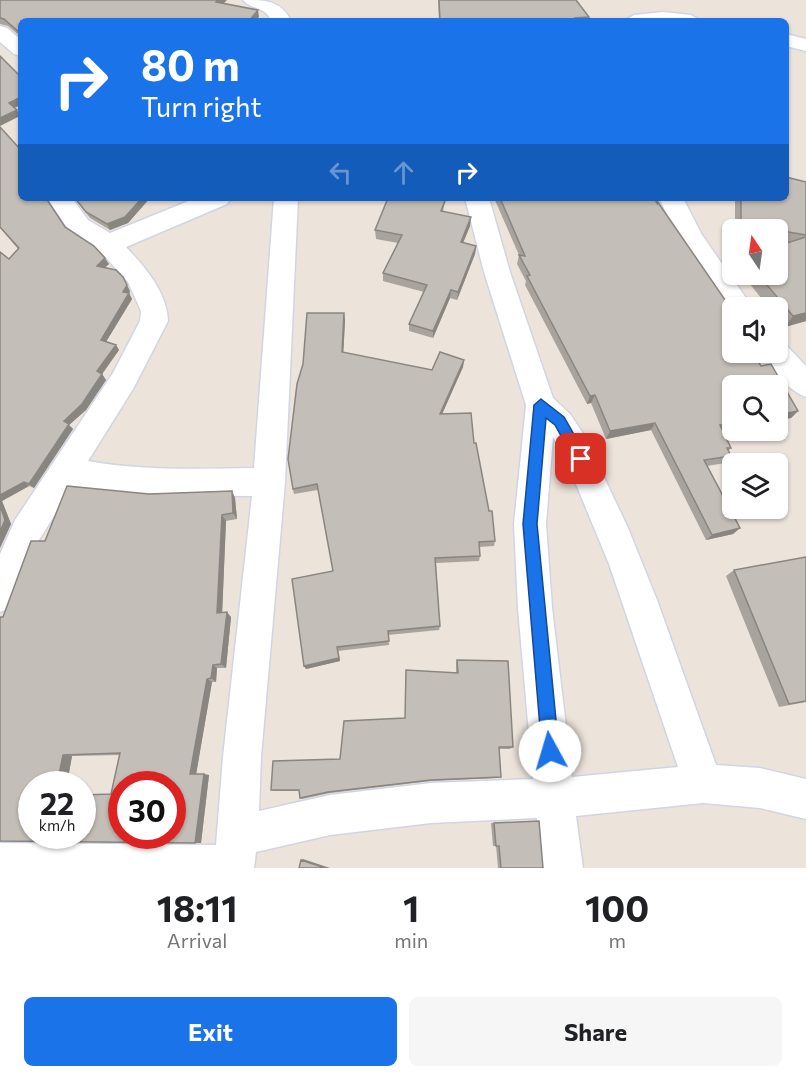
<!DOCTYPE html>
<style>
body{margin:0;font-family:Commissioner,sans-serif;background:#f6f6f6;color:#202124;height:100vh;display:flex;flex-direction:column;font-size:22px;white-space:nowrap}
*{box-sizing:border-box;margin:0}
p{font-size:20px;color:#757577}
.icon{flex:none;width:33px;height:33px;fill:none;stroke:currentColor;stroke-width:2;stroke-linecap:round;stroke-linejoin:round}
.map{position:relative;height:868px;overflow:hidden}
.sheet{display:flex;flex-direction:column;background:#fff;flex:1}
.sheet>*{flex:none}
.top-card{position:absolute;left:18px;top:18px;width:771px;height:183px;border-radius:9px;box-shadow:0 2px 4px #0004;background:#1a73e8;color:#fff;overflow:hidden}
.needle{width:39px;rotate:347deg}
.tools{position:absolute;left:722px;top:219px;display:grid;gap:12px}
.tools a{display:grid;place-items:center;width:66px;height:66px;border-radius:9px;background:#fff;box-shadow:0 2px 4px #0004;font-size:30px}
.speed{position:absolute;left:18px;top:771px;display:flex;gap:12px;font-size:30px;font-weight:700;text-align:center}
.speed>*{display:grid;place-content:center;width:78px;height:78px;border-radius:50%;background:#fff;box-shadow:0 2px 4px #0004;line-height:1}
.speed small{font-size:15px;font-weight:400}
.speed .limit{border:9px solid #d22;background:#fff;color:#111}
.pin{position:absolute;display:grid;place-items:center;width:51px;height:51px;color:#fff;margin:-26px;border-radius:12px;box-shadow:0 3px 9px #0006}
.me{position:absolute;width:66px;margin:-33px;rotate:354deg;stroke-linejoin:round;filter:drop-shadow(0 0 4px #0008)}
.turn{display:flex;align-items:center;gap:21px;height:126px;padding:0 24px;font-size:27px}
.turn .icon{width:78px;height:78px;stroke-width:2.5}
.turn b{display:block;font-size:42px;line-height:51px}
.lanes{display:flex;align-items:center;height:57px;padding:0 24px;background:#0003;justify-content:center;gap:30px;direction:ltr}
.lanes .off{opacity:.35}
.eta{display:flex;justify-content:space-evenly;align-items:center;height:102px;text-align:center}
.eta b{font-size:36px;font-weight:700;line-height:42px}
.button{display:flex;gap:12px;margin-top:auto;padding:12px 24px}
.button a{flex:1;height:69px;border-radius:9px;background:#1a73e8;color:#fff;font-size:24px;font-weight:700;line-height:69px;text-align:center}
.button a+a{background:#f6f6f6;color:#202124}
.map>svg:first-child{display:block}
</style>
<div class="map">
<svg width="806" height="868" viewBox="0 0 806 868">
<rect width="100%" height="100%" fill="#ece4db"/>
<g fill="none" stroke-linecap="round" stroke-linejoin="round">
<defs>
<path id="street" d="M243 0C264 0 281 0 291 21H271C266 6 251 10 243 0Z
M663 12 691 15 701 21H624L634 15Z
M0 26 7 28 21 40V56L14 54 0 42Z
M786 34 806 39V51L786 46Z
M47 198H72L88 220 110 233 196 198H231L227 204 126 247C145 267 167 292 168 321L133 389 88 461C143 471 199 469 254 468L274 198H298L285 482 261 757 259 811 330 795 431 783 533 779 518 608 514 524 526 405 484 272 465 198H489L510 272 553 398 570 414 584 435 628 528 657 600 716 765 760 768 806 779V819L760 808 703 803 576 816 583 868H541L537 818 431 823 330 835 256 852 254 868H0V843L216 845 223 757 252 496 142 495 73 486 39 540 12 607 0 612V554L15 520 113 373 140 321 141 311 128 282 99 250 70 232ZM553 437 566 460 609 564 678 767 572 777 552 608 546 524Z
M659 198H683L702 235 753 308H732L731 315 683 246Z
M777 341 785 344 806 366V397C789 391 770 369 761 352H777Z"/>
</defs>
<use href="#street" stroke="#d1d5e3" stroke-width="3"/>
<use href="#street" fill="#fff" fill-rule="evenodd"/>
</g>
<path fill="#a9a39e" fill-rule="evenodd" d="M0 0 223 3 259 17 21 21V44L20 36 8 26 0 24Z
M438 0H576L589 17 588 21H439Z
M0 127 21 198 65 227 109 264 105 267 130 291 129 293 132 299 106 342 116 345 119 350 102 374 106 380 86 410 69 425 73 429 34 488 29 486 2 501 11 524 0 548 9 259 18 249 0 228Z
M806 182V321L785 327 777 317V308H769L742 274H777L785 244 777 243V230H735V198H786Z
M74 198H150L128 223 110 230 90 218Z
M494 198H635L732 310V316L731 318 761 366 798 411 791 418 732 386V429L723 431 731 448 728 451 731 456 725 463 707 466 740 528 733 534 706 540 651 430 606 439 591 403 587 404 525 285 526 281 517 264 519 255Z
M445 201 443 212 471 217 470 226 463 243 476 246 475 254 457 300 450 298 433 338 409 331V324L424 292 383 281V273L398 243 376 239 375 230Z
M344 313 345 321 343 353 432 370 464 360 463 367 442 414 474 443 495 541 494 546 479 547 480 556 479 561 436 563 440 626 439 630 388 635 389 645 338 651 340 661 306 669 304 666 333 571 318 490 294 494 293 489Z
M232 491 235 498 237 519 226 521 222 612 231 617 226 668H217L216 682H212L196 774 209 775 201 843 0 841 3 617 45 541 149 494ZM120 755 111 794 32 836V784H67L72 756Z
M806 557V702L779 707 726 576 734 570Z
M457 660 513 747 510 749H499L501 777 498 778 431 781 330 793 302 799 300 798 299 791H274L271 790 340 759 405 718 456 673V663Z
M539 821 543 868H498L496 846H493L491 823Z"/>
<path fill="#898581" d="M218 0H227L218 9 216 2Z
M258 10 259 17 255 21H249Z
M21 97V105L12 109 9 103Z
M17 110 20 116 0 126V118Z
M142 198H150L128 223 110 230 107 224Z
M471 217 470 226 460 250 461 242Z
M476 246 475 254 457 300 458 292Z
M105 258 109 264 100 272 97 266Z
M123 277 130 291 126 298 123 292Z
M451 290 450 298 433 338V331Z
M129 293 132 299 104 345 101 340Z
M344 313 345 321 343 360 342 352Z
M806 313V321L785 327 793 316Z
M116 345 119 350 100 377 97 371Z
M464 360 463 367 439 421 440 414Z
M102 374 106 380 86 410 69 425 73 429 34 488 29 484 64 421Z
M595 395 591 403 587 404 590 396Z
M798 411 791 418 777 421V415Z
M655 423 651 430 606 439 610 431Z
M732 423V429L714 433 720 425Z
M24 482 29 486 2 501 11 524 0 548V495Z
M232 491 235 498 237 519 233 513Z
M222 515 226 521 222 617 217 613Z
M740 528 733 534 706 540 712 535Z
M227 612 231 617 226 668 221 664Z
M337 647 340 661 306 669 304 666Z
M213 665 217 668 216 682 211 678Z
M207 679 212 682 196 775 190 774Z
M63 755 72 756 67 784H57Z
M204 774 209 775 201 843H195Z
M303 859 330 868H325L301 860Z"/>
<path fill="#c4beb8" stroke="#898581" stroke-width="1.5" fill-rule="evenodd" d="M0 0H218L216 2 258 10 249 21H21V43L20 42 19 32 4 19 0 18Z
M439 0H576L589 17 575 18 576 21H440Z
M0 56 21 77V97L9 103 17 110 0 118Z
M0 127 21 150V198H46L65 227 94 246 105 258 97 266 116 270 123 277 127 285 123 292 129 293 101 340 116 345 97 371 102 374 82 404 64 421 69 424 29 484 24 482 0 495V252L9 259 19 248 0 227Z
M786 177 806 182V235L741 224V198H786Z
M75 198H142L125 217 107 224 86 212Z
M388 198H444L445 201 441 211 471 217 461 242 476 246 458 292 451 290 433 331 409 324 427 285 383 273 402 235 375 230Z
M500 198H635L636 200 654 198 657 203V201L732 310V314L729 315 732 319V352H752L761 366 771 364 798 411 777 415V386H732V423L720 425 731 448H727L731 456 704 460 740 528 712 535 655 423 610 431 595 395 590 396 527 276 530 275 519 255 525 256Z
M806 237V313L793 316 758 274H777V246Z
M307 313H344L342 352 432 370 440 352 464 360 440 414 471 413 474 443H476L489 511H492L495 541 479 542 480 556 435 558 440 626 388 631 389 641 337 647 339 658 304 666 292 579 333 571 317 484 293 489 288 459 297 384 303 364Z
M67 486 149 494 232 491 233 513 222 515 217 613 227 612 221 664 213 665 211 678 207 679 190 774H204L195 843 0 841V617H3L31 541H45ZM120 753 111 794 82 795V836H32V784H57L63 755ZM122 784H172V836H122Z
M0 505 5 520 0 532Z
M806 557V701L789 704 734 570Z
M457 660 508 661 513 747H499L501 777 431 780 328 792 300 798 299 790H271L273 761 340 759 344 721 405 718 406 670 458 673Z
M539 821 543 868H501L499 846H496L494 823Z
M301 860 325 868H299Z"/>
<path fill="#1a73e8" stroke="#114b97" stroke-width="1.5" d="M541 399 564 417 588 459 586 463H576L555 425 546 418 537 524 559 751 556 757 550 759 544 757 542 751 523 524 534 405Z"/>
</svg>
<div class="tools">
<a><svg class="needle" viewBox="-14 -14 28 28"><path d="M0-13l5 13h-10z" fill="#e53935"/><path d="M0 13l5-13h-10z" fill="#757577"/></svg></a>
<a><svg class="icon" aria-label="sound" viewBox="0 0 24 24"><path d="M4 9h4l5-4v14l-5-4H4zM17 9q2 3 0 6"/></svg></a>
<a><svg class="icon" aria-label="search" viewBox="0 0 24 24"><circle cx="10" cy="10" r="6"/><path d="M15 15l6 6"/></svg></a>
<a><svg class="icon" aria-label="layers" viewBox="0 0 24 24"><path d="M12 4l9 5-9 5-9-5zM3 14l9 5 9-5"/></svg></a>
</div>
<div class="speed"><div>22<small>km/h</small></div><div class="limit">30</div></div>
<div class="pin" style="left:581px;top:459px;background:#d93025"><svg class="icon" aria-label="arrive" viewBox="0 0 24 24"><path d="M6 21V4h12l-3 4 3 4H6"/></svg></div>
<svg class="me" style="left:550px;top:751px" viewBox="-20 -20 40 40"><circle r="19" fill="#fff"/><path d="M0-13L10 11 0 6-10 11z" fill="#1a73e8"/></svg>
<div class="top-card">
<div class="turn"><svg class="icon" aria-label="right" viewBox="0 0 24 24"><path d="M7 20v-9h11M14 6l5 5-5 5"/></svg><div><b>80 m</b>Turn right</div></div>
<div class="lanes"><svg class="icon off" aria-label="left" viewBox="0 0 24 24"><path d="M17 20v-9H6M10 6l-5 5 5 5"/></svg><svg class="icon off" aria-label="ahead" viewBox="0 0 24 24"><path d="M12 20V5M6 11l6-6 6 6"/></svg><svg class="icon" aria-label="right" viewBox="0 0 24 24"><path d="M7 20v-9h11M14 6l5 5-5 5"/></svg></div>
</div>
</div>
<section class="sheet">
<div class="eta">
<div><b>18:11</b><p>Arrival</p></div>
<div><b>1</b><p>min</p></div>
<div><b>100</b><p>m</p></div>
</div>
<div class="button"><a>Exit</a><a>Share</a></div>
</section>
